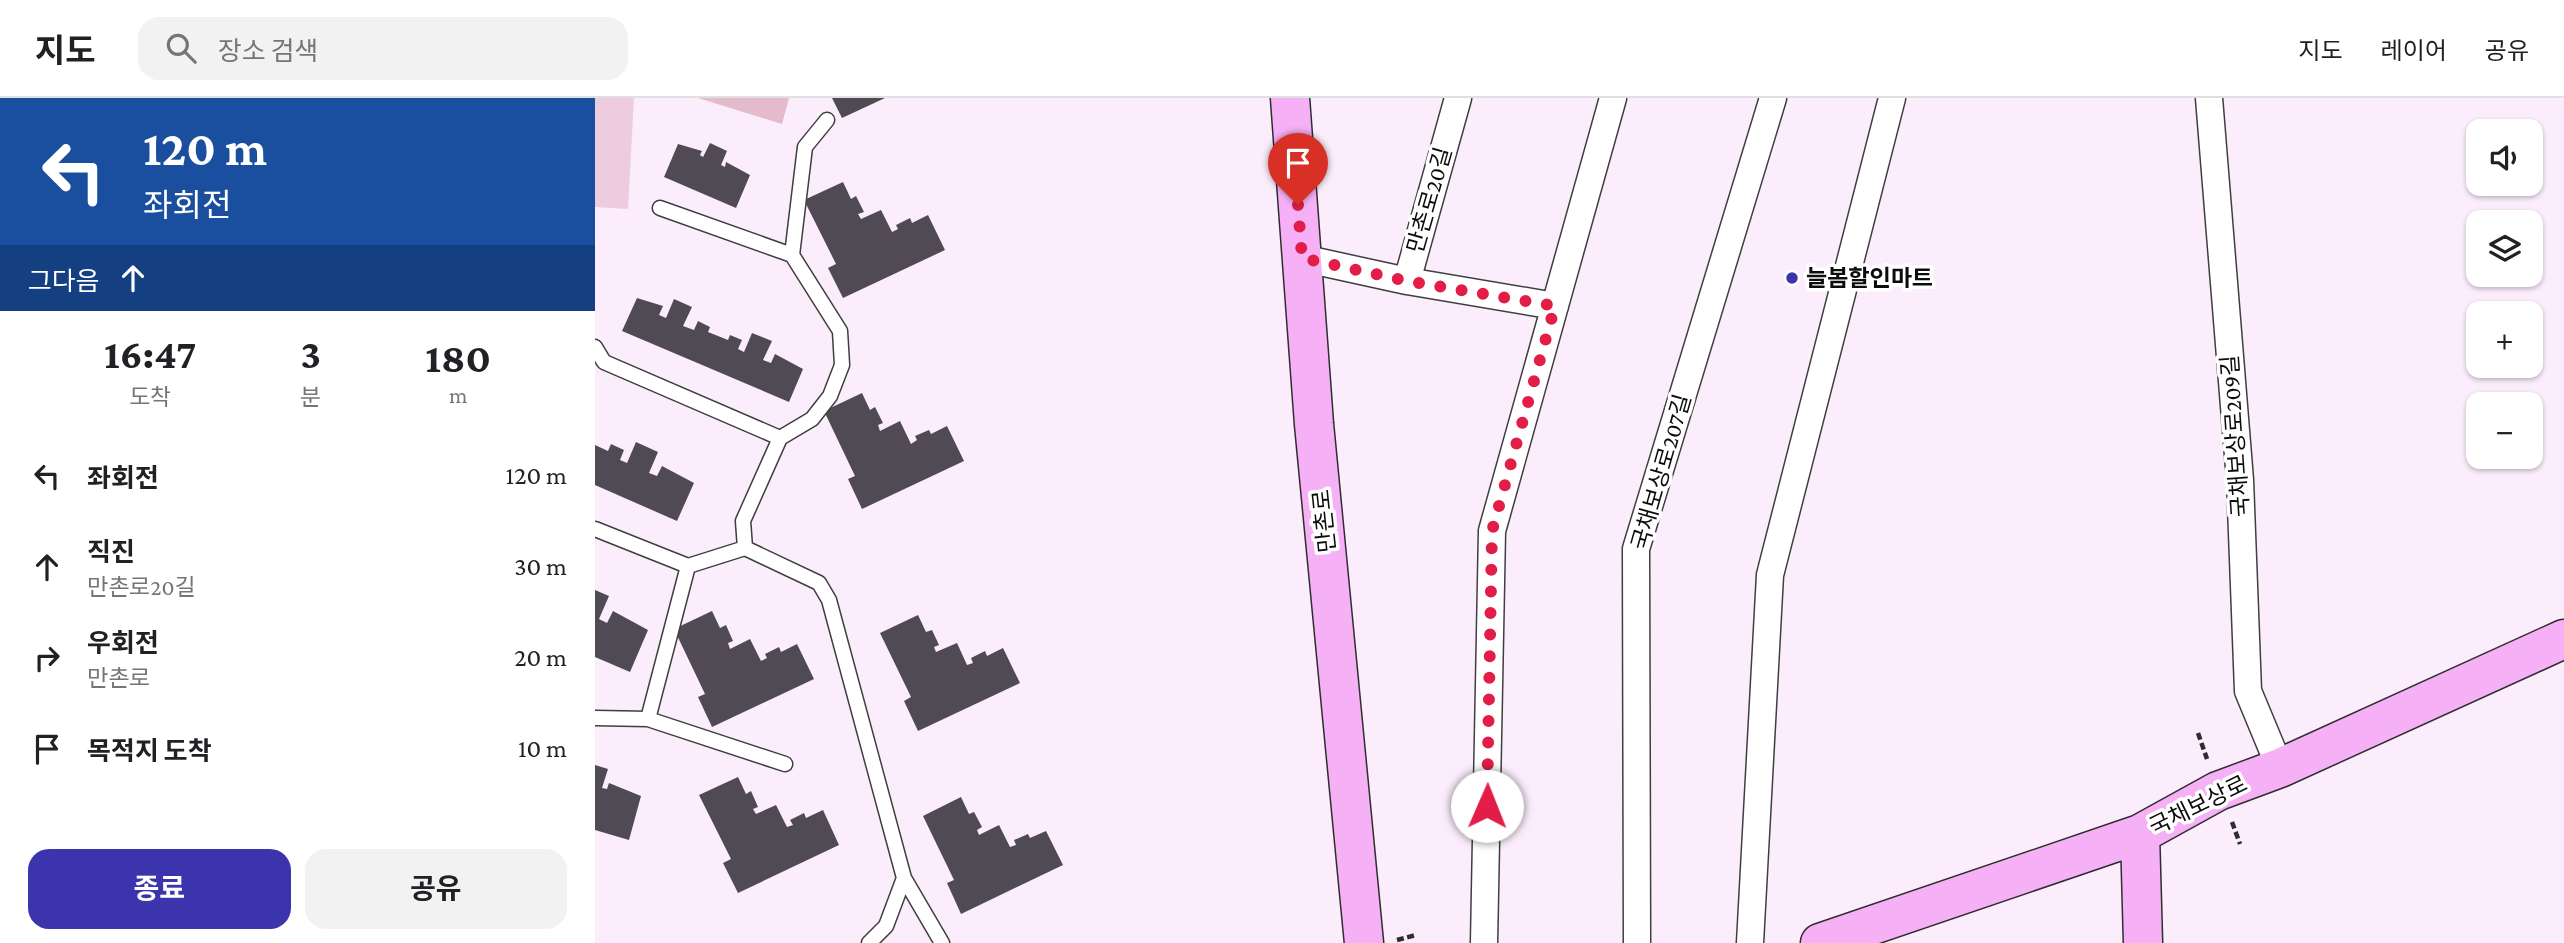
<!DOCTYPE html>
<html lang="ko">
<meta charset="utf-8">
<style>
body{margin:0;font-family:"Crimson Pro","Noto Sans KR",serif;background:#f2f2f2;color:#202124;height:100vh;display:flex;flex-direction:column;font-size:26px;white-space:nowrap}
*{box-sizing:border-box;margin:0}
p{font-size:23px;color:#757577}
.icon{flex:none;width:38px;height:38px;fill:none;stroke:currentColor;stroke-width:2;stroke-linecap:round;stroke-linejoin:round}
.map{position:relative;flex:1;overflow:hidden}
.panel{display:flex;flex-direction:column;background:#fff;width:595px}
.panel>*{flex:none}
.top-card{background:#1a4fa0;color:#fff;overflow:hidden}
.tools{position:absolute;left:1871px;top:21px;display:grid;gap:14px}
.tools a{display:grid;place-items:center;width:77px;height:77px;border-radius:14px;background:#fff;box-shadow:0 2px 5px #0004;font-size:35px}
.pin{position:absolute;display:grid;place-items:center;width:60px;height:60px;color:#fff;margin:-72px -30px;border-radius:50% 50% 50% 0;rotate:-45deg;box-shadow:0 0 7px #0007}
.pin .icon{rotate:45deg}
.me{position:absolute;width:77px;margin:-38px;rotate:1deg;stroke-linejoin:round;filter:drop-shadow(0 0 5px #0008)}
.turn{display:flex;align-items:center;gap:24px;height:147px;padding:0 28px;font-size:32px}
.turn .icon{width:91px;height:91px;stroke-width:2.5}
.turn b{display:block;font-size:49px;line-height:60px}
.then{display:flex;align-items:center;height:66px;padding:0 28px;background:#0003;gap:14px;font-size:26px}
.eta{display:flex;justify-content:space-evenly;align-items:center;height:119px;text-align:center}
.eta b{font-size:42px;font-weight:700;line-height:49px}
.button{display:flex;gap:14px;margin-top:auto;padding:14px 28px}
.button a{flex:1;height:80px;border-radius:21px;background:#3c34ac;color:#fff;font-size:28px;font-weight:700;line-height:80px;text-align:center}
.button a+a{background:#f2f2f2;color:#202124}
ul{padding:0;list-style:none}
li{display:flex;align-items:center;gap:21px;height:91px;padding:0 28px}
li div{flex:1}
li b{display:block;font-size:26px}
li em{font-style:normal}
header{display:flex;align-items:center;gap:42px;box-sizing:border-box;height:98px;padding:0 35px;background:#fff;border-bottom:2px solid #e0e0e0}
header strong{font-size:33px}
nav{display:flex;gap:38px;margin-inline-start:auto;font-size:24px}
.search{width:490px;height:63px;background:#f2f2f2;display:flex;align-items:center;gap:18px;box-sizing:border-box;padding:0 24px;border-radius:21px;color:#757577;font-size:26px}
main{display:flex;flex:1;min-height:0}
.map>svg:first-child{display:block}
</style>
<header>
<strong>지도</strong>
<div class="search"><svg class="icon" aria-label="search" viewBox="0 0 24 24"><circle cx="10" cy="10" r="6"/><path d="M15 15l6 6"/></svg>장소 검색</div>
<nav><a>지도</a><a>레이어</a><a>공유</a></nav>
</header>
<main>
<section class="panel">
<div class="top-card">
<div class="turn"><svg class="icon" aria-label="left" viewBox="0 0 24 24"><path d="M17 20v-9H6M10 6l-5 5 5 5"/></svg><div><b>120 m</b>좌회전</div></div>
<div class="then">그다음<svg class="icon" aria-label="ahead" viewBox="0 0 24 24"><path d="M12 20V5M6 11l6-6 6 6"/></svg></div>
</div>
<div class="eta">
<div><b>16:47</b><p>도착</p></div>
<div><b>3</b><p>분</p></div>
<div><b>180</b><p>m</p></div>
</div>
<ul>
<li><svg class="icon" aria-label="left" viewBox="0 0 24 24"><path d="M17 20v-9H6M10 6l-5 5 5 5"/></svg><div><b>좌회전</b></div><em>120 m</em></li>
<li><svg class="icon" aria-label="ahead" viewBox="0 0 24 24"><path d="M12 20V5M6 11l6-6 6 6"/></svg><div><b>직진</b><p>만촌로20길</p></div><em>30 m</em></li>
<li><svg class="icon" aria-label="right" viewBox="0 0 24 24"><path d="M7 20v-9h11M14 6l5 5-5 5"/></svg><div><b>우회전</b><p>만촌로</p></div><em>20 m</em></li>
<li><svg class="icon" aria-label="arrive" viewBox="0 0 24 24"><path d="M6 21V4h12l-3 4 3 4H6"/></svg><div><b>목적지 도착</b></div><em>10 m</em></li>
</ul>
<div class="button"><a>종료</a><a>공유</a></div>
</section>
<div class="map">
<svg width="1969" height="845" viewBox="0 0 1969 845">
<rect width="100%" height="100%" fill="#fcedfd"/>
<path fill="#e3bbcb" d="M103 0H194L187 26Z"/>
<path fill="#ecccdd" d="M0 0H39L33 111 0 109Z"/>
<path fill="#4f4a53" d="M237 0H290L247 20Z
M115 45 132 53 126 67 130 69 131 64 155 77 141 110 69 79 83 46 107 53 105 57 108 59Z
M248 84 256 101 261 98 269 114 263 116 266 121 286 112 297 134 303 131 301 127 315 120 317 125 333 117 350 152 248 200 233 170 241 166 209 102Z
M42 200 68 208 64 217 71 220 79 201 97 209 88 228 99 232 103 223 115 229 113 234 133 242 135 237 147 242 143 251 149 254 157 235 177 243 168 262 176 265 180 256 208 271 194 304 27 233Z
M267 295 275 312 280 309 288 325 283 327 285 333 305 323 316 346 322 342 320 338 334 332 336 336 352 328 369 363 267 411 253 381 260 378 229 313Z
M41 344 63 354 54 375 62 378 67 368 99 385 82 423 0 387V347L13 353 16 346 29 352 25 362 32 365Z
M0 492 14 498 4 521 12 525 18 513 53 532 35 574 0 559Z
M117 513 125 530 131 527 138 543 133 545 135 551 155 541 166 563 172 560 170 556 184 549 186 554 202 546 219 581 117 629 103 599 110 596 79 531Z
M323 517 331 534 337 532 344 547 339 549 341 554 362 545 372 567 378 565 376 560 390 553 392 558 408 550 425 585 323 633 309 603 316 599 285 535Z
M0 667 13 671 7 690 12 691 14 685 46 698 34 742 0 732Z
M143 679 151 696 156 693 163 709 158 711 161 716 181 707 192 729 198 727 195 722 209 715 211 720 228 712 244 747 143 795 128 765 136 761 104 697Z
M366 699 374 716 379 714 387 729 382 732 384 737 404 727 415 749 421 747 419 742 433 736 435 740 451 733 468 767 366 816 352 785 359 782 328 718Z"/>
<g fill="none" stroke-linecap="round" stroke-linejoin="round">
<defs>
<path id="lane" d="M65 110 197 157 245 233 247 267 235 298 217 321 185 340
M197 157 210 49 232 22
M0 249 9 264 185 340 148 423 150 450
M0 431 93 468
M0 620 53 621 190 666
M53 621 93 468 150 450 224 485 234 502 309 780 347 845
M274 845 291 828 309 780"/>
<path id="street" d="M1614 0 1645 382 1653 593 1685 670
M707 160 812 183 960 208
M812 183 863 0
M889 845 897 433 1018 0
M1042 845 1041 451 1178 0
M1155 845 1175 477 1297 0"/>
<path id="secondary" d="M695 0 719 326 769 845
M1545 736 1548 845
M1225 845 1545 736 1623 693 1685 670 1969 541"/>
</defs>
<use href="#lane" stroke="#3f3f3f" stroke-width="17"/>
<use href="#street" stroke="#3f3f3f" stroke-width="29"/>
<use href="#secondary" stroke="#2e2e2e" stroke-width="41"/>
<path stroke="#2e2e2e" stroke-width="4.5" stroke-dasharray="7 3.5" stroke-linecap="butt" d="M1603 635 1612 661
M1637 724 1645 746
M802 842 821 837"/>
<use href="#lane" stroke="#fff" stroke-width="14"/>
<use href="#street" stroke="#fff" stroke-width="26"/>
<use href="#secondary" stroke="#f6b0f6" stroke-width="38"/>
</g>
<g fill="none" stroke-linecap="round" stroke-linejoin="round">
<path stroke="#e11d48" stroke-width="12" stroke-dasharray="0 21.6" d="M703 107 707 160 812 183 960 208 897 433 892 708"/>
</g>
<circle fill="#3c34ac" stroke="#fff" stroke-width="2.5" cx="1197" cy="180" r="7"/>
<g text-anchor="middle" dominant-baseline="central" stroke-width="7" stroke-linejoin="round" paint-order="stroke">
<g font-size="23" fill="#0c0c0c" stroke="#fff">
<text transform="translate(834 102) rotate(-74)">만촌로20길</text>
<text transform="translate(1640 338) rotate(-94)">국채보상로209길</text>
<text transform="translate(1066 374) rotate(-74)">국채보상로207길</text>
<text transform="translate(729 423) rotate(-96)">만촌로</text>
<text transform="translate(1603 707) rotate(-26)">국채보상로</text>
</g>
<g font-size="23" font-weight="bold" fill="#0c0c0c" stroke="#fff" text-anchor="start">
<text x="1211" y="180">늘봄할인마트</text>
</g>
</g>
</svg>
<div class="tools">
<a><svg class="icon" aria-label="sound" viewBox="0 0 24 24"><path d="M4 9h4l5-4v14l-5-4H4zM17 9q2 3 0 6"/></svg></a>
<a><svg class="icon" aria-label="layers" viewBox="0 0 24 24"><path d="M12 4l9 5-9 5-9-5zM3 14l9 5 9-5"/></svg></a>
<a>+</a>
<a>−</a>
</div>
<div class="pin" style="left:703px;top:107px;background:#d93025"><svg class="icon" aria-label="arrive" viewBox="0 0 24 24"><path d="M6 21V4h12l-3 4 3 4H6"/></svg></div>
<svg class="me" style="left:892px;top:708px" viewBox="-20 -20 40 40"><circle r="19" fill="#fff"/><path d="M0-13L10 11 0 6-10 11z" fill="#e11d48"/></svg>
</div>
</main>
